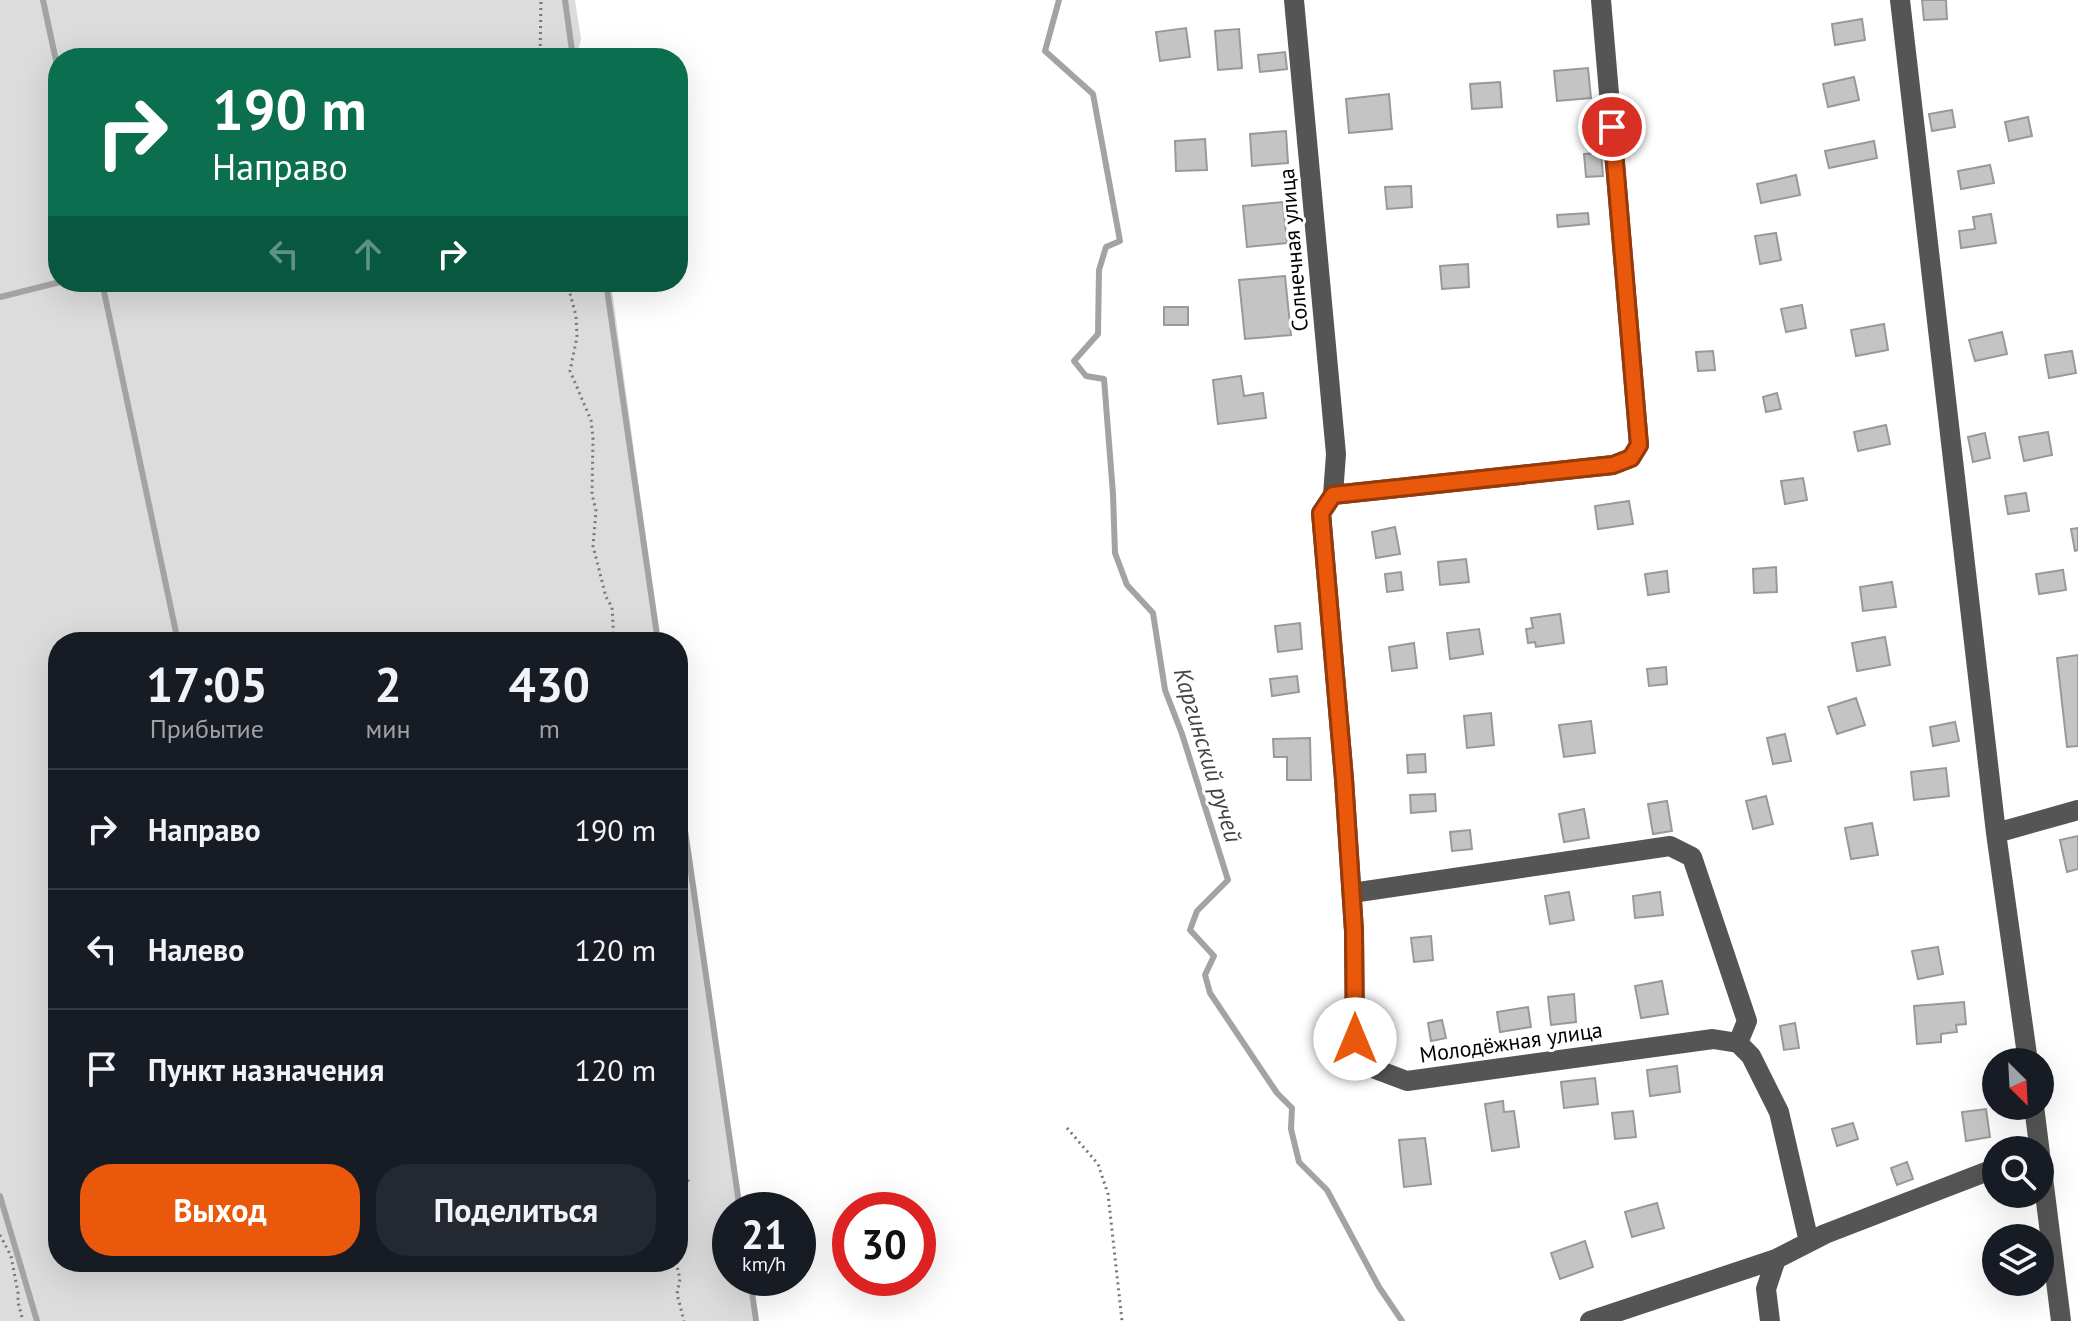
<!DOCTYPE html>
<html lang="ru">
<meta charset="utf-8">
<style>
body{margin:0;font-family:"PT Sans",sans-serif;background:#242831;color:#f1f3f6;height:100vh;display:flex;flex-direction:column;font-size:30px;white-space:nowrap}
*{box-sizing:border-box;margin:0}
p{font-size:26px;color:#9ea1a6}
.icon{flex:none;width:44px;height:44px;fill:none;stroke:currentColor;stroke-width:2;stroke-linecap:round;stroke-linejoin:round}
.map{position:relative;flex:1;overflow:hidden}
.details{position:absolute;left:48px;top:632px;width:640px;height:640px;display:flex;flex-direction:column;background:#171b24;border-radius:32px;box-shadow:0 8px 32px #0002}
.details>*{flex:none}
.guide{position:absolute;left:48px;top:48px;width:640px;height:244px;border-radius:32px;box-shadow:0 8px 32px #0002;background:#0b6e4f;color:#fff;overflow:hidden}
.needle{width:52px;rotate:156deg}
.tools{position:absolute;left:1982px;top:1048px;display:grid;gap:16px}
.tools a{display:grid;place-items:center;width:72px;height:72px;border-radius:50%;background:#171b24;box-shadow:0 8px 32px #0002;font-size:40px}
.speed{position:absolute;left:712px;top:1192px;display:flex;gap:16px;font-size:40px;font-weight:700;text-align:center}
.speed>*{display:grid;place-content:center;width:104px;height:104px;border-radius:50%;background:#171b24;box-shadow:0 8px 32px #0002;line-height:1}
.speed small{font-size:20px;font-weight:400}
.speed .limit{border:12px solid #d22;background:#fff;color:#111}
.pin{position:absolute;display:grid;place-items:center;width:68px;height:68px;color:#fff;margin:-34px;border:4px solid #fff;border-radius:50%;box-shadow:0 2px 8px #0007}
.me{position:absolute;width:88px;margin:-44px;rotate:0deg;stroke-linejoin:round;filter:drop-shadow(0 0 6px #0008)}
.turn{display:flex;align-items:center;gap:28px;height:168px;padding:0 32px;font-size:36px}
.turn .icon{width:104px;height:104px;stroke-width:2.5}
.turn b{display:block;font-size:56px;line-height:68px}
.lanes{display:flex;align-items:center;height:76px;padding:0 32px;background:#0003;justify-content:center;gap:40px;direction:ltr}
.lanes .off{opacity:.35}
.eta{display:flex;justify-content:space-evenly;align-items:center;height:136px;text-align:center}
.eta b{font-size:48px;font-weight:600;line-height:56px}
.action{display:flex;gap:16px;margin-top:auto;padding:16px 32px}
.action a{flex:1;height:92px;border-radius:32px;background:#ea580c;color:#fff;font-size:32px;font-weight:600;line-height:92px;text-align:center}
.action a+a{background:#242831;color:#f1f3f6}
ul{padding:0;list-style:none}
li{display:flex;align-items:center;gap:24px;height:120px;padding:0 32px;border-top:2px solid #363941}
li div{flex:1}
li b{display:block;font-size:30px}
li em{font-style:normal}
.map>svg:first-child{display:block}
</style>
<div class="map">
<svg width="2078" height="1321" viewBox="0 0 2078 1321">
<rect width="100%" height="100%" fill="#fff"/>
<path fill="#dcdcdc" d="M0 0H575L581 39 576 58H58V282H611L660 642H58V1262H678V771L738 1210H730V1278H747L753 1321H0Z"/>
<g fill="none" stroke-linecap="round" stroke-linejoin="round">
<path stroke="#a3a3a3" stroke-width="6" d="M43 0 58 70
M565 0 573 58
M1059 0 1045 51 1093 94 1120 241 1106 247 1099 270 1098 334 1074 361 1086 376 1104 379 1113 494 1115 553 1127 585 1153 613 1165 690 1182 734 1228 880 1197 911 1190 930 1214 956 1205 975 1210 993 1277 1093 1292 1108 1291 1129 1299 1162 1327 1190 1379 1287 1402 1321
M102 282 178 642
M606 282 658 642
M0 297 60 282
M678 782 740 1210
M0 1196 37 1321
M750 1278 756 1321"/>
</g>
<path fill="#c4c4c4" stroke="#999" stroke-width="2" d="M1922 0H1946L1947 19 1924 20Z
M1862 19 1865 40 1835 45 1832 24Z
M1186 28 1190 57 1160 61 1156 32Z
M1239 29 1242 68 1218 70 1215 31Z
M1285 52 1287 69 1260 72 1258 55Z
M1588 68 1591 98 1557 101 1554 71Z
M1854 77 1859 100 1828 107 1823 84Z
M1500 82 1502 107 1472 109 1470 84Z
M1389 94 1392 129 1349 133 1346 99Z
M1952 110 1955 127 1932 131 1929 114Z
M2028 117 2032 136 2009 141 2005 122Z
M1286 131 1288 163 1252 166 1250 134Z
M1205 139 1207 170 1176 171 1175 141Z
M1874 141 1877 158 1829 168 1825 151Z
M1601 153 1603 176 1586 177 1584 154Z
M1990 165 1994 183 1961 189 1958 171Z
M1796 175 1800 195 1761 203 1757 184Z
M1411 186 1412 207 1387 209 1385 187Z
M1283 202 1287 243 1247 247 1243 206Z
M1588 213 1589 224 1558 227 1557 215Z
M1991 214 1996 243 1961 248 1959 231 1975 229 1973 217Z
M1776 233 1781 260 1760 264 1755 236Z
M1468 264 1469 287 1442 289 1440 266Z
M1285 276 1291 335 1245 339 1239 280Z
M1802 305 1806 328 1786 332 1781 309Z
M1164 307H1188V325H1164Z
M1884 324 1888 350 1856 356 1851 330Z
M2002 332 2007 354 1975 361 1969 340Z
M1713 351 1715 370 1698 371 1696 352Z
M2072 351 2076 373 2049 378 2045 355Z
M1241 376 1244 396 1263 393 1266 418 1218 424 1213 380Z
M1777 393 1781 409 1766 412 1763 397Z
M1886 425 1890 444 1858 451 1854 432Z
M2048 432 2052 455 2024 461 2019 437Z
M1985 433 1990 458 1973 462 1968 437Z
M1803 478 1807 500 1785 504 1781 481Z
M2026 493 2029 511 2008 514 2005 496Z
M1629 501 1633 524 1598 529 1595 506Z
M1395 527 1400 554 1376 558 1372 532Z
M2078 528V550L2075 551 2071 529Z
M1466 559 1469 582 1440 585 1438 562Z
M1776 567 1777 592 1754 593 1753 569Z
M2063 570 2066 590 2039 594 2036 574Z
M1667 571 1669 592 1648 595 1645 574Z
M1401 572 1403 590 1387 592 1385 574Z
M1892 582 1896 607 1863 611 1860 587Z
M1560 614 1564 643 1536 647 1535 642 1528 643 1526 629 1533 628 1531 618Z
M1300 623 1302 649 1278 652 1275 626Z
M1479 629 1483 654 1450 659 1447 633Z
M1885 637 1890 665 1857 671 1852 643Z
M1414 643 1417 668 1392 671 1389 647Z
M2078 655V746L2067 747 2057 658Z
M1666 667 1667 684 1649 686 1647 669Z
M1297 676 1299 692 1272 696 1270 679Z
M1856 698 1865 725 1837 734 1828 707Z
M1491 713 1494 745 1467 748 1464 716Z
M1591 721 1595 753 1564 757 1559 725Z
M1955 722 1959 741 1933 746 1930 727Z
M1785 734 1791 761 1773 764 1767 738Z
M1310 738 1311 780H1287V757H1274L1273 739Z
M1425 754 1426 772 1408 773 1407 755Z
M1946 768 1949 796 1914 800 1911 772Z
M1435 794 1436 811 1411 813 1410 795Z
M1766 796 1773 824 1753 829 1746 801Z
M1667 801 1672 831 1653 834 1648 804Z
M1584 809 1589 838 1564 842 1559 814Z
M1872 823 1878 855 1851 859 1845 828Z
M1470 830 1472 849 1452 851 1450 832Z
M2078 836V869L2067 872 2060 840Z
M1569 892 1574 920 1550 924 1545 896Z
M1660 892 1663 915 1635 918 1633 896Z
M1431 936 1433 960 1414 962 1411 938Z
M1938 947 1943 974 1918 979 1912 951Z
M1662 981 1668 1014 1641 1018 1635 986Z
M1574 994 1576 1022 1551 1025 1548 997Z
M1964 1002 1966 1024 1956 1025 1957 1032 1941 1034V1042L1917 1044 1914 1006Z
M1528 1007 1531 1027 1500 1032 1497 1012Z
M1442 1020 1446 1038 1431 1041 1428 1023Z
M1795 1023 1799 1048 1784 1050 1780 1026Z
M1677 1066 1680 1092 1650 1096 1647 1070Z
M1595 1078 1598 1104 1564 1108 1561 1082Z
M1503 1101 1504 1112 1514 1111 1519 1147 1492 1151 1485 1104Z
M1986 1109 1990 1137 1966 1141 1962 1112Z
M1633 1111 1636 1137 1615 1139 1612 1113Z
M1853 1123 1858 1139 1837 1146 1832 1129Z
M1425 1138 1431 1184 1404 1187 1399 1140Z
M1907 1162 1913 1179 1897 1185 1891 1168Z
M1657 1203 1664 1228 1632 1237 1625 1212Z
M1585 1241 1593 1267 1560 1279 1551 1253Z
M2019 1282H2030L2031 1290 2020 1292Z"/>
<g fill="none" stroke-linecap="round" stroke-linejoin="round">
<path stroke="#777" stroke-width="3" stroke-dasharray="2 4" stroke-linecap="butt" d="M540 58 541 0
M567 282 576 316 577 337 570 371 591 420 593 438 592 494 596 511 593 546 606 597 612 607 614 642
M1067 1128 1098 1164 1108 1194 1122 1321
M678 1158 688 1180 678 1201
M0 1235 11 1256 18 1293V1302L23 1321
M676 1262 680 1279 677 1294 684 1321"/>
<path stroke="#555" stroke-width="20" d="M1294 0 1336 454 1333 495
M1900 0 1996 833 2028 1062
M1333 495 1321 513 1344 779 1354 931 1355 1039 1364 1059 1375 1069 1407 1081 1713 1039 1738 1043 1751 1056 1779 1112 1809 1242
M1333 495 1613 465 1631 458 1639 445 1601 0
M1996 833 2078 810
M1352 893 1670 846 1692 857 1747 1021 1738 1043
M2034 1106 2061 1321
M1590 1321 1776 1259 1825 1234 1996 1168
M1770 1321 1766 1289 1776 1259"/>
</g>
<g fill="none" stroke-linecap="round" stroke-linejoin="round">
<defs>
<path id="route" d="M1355 1039 1354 931 1344 779 1321 513 1333 495 1613 465 1631 458 1639 445 1612 127"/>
</defs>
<use href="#route" stroke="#983908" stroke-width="20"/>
<use href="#route" stroke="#ea580c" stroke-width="14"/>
</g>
<g text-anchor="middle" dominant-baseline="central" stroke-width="6" stroke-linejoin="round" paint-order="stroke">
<g font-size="22" fill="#000" stroke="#fff">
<text transform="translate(1293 250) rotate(-95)">Солнечная улица</text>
<text transform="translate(1511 1042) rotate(-8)">Молодёжная улица</text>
</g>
<g font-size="24" font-style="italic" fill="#444" stroke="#fff">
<text transform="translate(1208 755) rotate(73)">Каргинский ручей</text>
</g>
</g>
</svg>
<div class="tools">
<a><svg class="needle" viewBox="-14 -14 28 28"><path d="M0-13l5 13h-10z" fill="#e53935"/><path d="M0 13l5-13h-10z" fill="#9ea1a6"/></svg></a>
<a><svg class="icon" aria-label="search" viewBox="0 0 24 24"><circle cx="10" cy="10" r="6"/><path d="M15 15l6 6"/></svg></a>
<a><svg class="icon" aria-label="layers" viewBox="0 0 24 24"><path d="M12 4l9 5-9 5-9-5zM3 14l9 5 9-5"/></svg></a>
</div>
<div class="speed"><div>21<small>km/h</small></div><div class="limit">30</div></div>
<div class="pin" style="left:1612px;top:127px;background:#d93025"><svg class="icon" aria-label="arrive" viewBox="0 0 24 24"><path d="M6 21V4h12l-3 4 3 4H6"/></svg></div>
<svg class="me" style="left:1355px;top:1039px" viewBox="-20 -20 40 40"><circle r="19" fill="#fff"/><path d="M0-13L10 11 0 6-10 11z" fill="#ea580c"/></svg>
<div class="guide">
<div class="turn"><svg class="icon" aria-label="right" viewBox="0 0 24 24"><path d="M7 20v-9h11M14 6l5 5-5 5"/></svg><div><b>190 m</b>Направо</div></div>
<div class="lanes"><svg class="icon off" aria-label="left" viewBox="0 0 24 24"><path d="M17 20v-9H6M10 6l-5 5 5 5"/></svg><svg class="icon off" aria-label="ahead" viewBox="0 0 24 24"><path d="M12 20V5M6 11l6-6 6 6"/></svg><svg class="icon" aria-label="right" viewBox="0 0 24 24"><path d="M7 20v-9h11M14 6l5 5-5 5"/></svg></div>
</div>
<section class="details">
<div class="eta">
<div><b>17:05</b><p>Прибытие</p></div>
<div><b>2</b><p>мин</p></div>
<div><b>430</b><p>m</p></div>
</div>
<ul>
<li><svg class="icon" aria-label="right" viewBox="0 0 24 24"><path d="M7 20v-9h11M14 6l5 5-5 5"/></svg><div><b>Направо</b></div><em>190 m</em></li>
<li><svg class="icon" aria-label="left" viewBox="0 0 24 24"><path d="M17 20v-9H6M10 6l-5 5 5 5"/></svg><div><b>Налево</b></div><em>120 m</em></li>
<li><svg class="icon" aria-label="arrive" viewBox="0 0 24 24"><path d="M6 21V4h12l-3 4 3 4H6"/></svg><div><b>Пункт назначения</b></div><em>120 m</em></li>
</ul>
<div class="action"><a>Выход</a><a>Поделиться</a></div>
</section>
</div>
